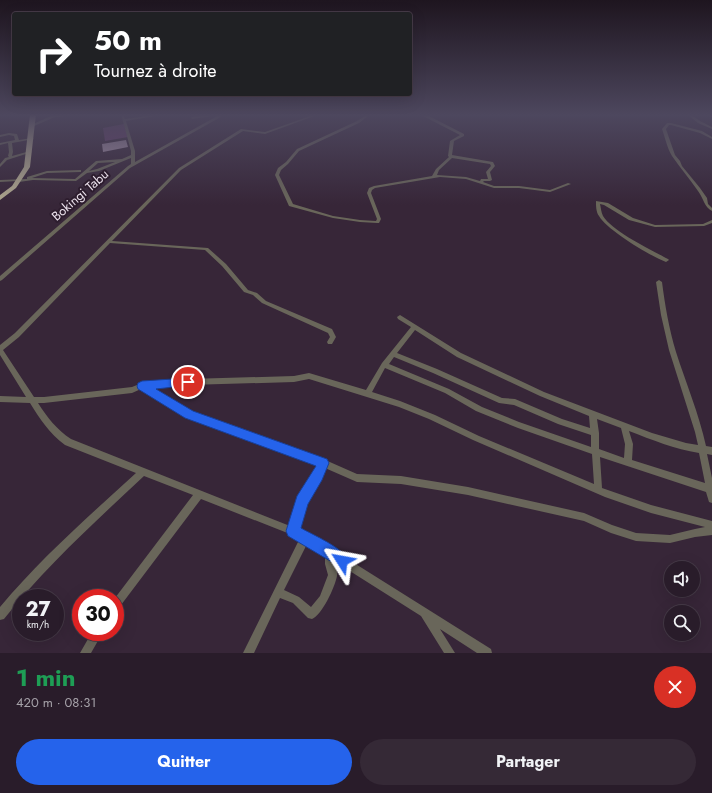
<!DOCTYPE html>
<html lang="fr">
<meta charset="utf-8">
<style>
body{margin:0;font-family:Jost,sans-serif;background:#352936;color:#f1f3f6;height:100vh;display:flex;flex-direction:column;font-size:15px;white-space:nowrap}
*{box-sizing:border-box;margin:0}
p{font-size:13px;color:#a5a1a8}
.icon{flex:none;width:22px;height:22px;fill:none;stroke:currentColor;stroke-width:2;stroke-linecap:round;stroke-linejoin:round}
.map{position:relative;height:653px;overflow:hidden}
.sheet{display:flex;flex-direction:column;background:#291c2a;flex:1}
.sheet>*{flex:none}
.guide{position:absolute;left:12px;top:12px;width:400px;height:84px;border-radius:4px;box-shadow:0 4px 16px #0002,0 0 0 1px #453a47;background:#202124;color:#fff;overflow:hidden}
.fabs{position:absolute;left:664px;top:561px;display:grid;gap:8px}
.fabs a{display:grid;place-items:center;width:36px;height:36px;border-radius:50%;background:#291c2a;box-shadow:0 4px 16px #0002,0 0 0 1px #453a47;font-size:20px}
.speed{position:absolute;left:12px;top:589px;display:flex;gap:8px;font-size:20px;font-weight:700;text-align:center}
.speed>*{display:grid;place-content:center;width:52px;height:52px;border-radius:50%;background:#291c2a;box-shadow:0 4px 16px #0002,0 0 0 1px #453a47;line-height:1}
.speed small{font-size:10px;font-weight:400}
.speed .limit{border:6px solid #d22;background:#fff;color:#111}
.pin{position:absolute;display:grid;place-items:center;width:34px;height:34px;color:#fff;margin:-17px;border:2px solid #fff;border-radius:50%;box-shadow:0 1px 4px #0007}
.me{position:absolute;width:44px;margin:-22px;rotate:304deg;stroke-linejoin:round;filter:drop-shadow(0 0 3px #0008)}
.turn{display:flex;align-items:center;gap:14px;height:84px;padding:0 16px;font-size:18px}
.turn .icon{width:52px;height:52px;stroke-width:2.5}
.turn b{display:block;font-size:28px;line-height:34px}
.round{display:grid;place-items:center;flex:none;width:42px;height:42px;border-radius:21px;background:#352936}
.headline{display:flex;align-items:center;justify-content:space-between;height:68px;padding:0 16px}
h1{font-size:24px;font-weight:700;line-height:30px;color:#1e9e55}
.cta{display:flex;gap:8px;margin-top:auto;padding:8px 16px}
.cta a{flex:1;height:46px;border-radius:24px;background:#2563eb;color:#fff;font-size:16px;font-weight:700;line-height:46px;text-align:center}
.cta a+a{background:#352936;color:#f1f3f6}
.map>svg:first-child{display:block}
</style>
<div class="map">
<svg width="712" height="653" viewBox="0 0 712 653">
<rect width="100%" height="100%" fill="#372638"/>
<path fill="#673c6c" d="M124 124 128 137 105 141 103 128Z"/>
<path fill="#aa95ab" d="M126 140 128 147 103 152 102 144Z"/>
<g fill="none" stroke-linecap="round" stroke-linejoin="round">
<path fill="#69665a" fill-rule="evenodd" d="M33 114H44L32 116Z
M67 114 68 116 55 117 34 126 31 125 53 115Z
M121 114H123L125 119 159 114 161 115 126 121 135 151V162L219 115 192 119 191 117 218 114H226L130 168 2 280 0 281V276L128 166 131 164V158L99 171 87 173 76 181 33 180 19 182 17 181 0 182V180L27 179V177L47 171 81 170V172H80L47 173 32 178 75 179 96 161 122 159 131 155V151ZM115 162 97 169 89 171 98 163Z
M316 114H320L265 134 243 131 181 170 112 241 208 248 226 264 248 290 257 293 266 301 332 329 336 337 332 344H328L327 342 330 337 328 333 262 303 253 295 244 292 222 266 205 250 110 243 19 337 3 350 34 397H44L132 387 142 383 188 379 294 376 309 373 366 390 382 363 411 327 398 319 397 317 400 315 461 353 544 392 652 433 686 443 698 445 695 432 669 350 661 315 656 282 659 280 662 282C665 305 669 329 676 352 686 383 699 414 706 446L712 447V455L707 454 712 478V503L709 502 706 492 600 457 602 488 651 505 712 521V535L695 537 670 543 636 541 611 533 584 521 468 495 401 484 357 482 325 468 321 479 306 503 298 529 319 541 491 649 492 653H477L440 629 455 653H444L421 616 334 561C335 566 338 572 337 576 335 587 322 615 312 619L308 618 293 603 280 598 254 653H243L299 540 290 534 201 499 118 609 115 611V598L193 495 144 476C95 522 46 566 4 619L0 620V607C41 558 89 516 136 473L65 445C49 433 40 419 30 403L0 402V396L26 397 0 355V345L15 333 179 168 241 129 265 132ZM415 330 457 357 540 396 589 416 590 428 562 419 515 399 502 398 437 369 397 353ZM394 357 433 373 499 403 514 405 558 424 591 435V447L519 422 482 407 449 389 389 364ZM385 368 445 393 476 411 518 428 592 454 594 484 479 436 435 415 400 401 372 392ZM309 379 399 407 429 419 473 440 605 497 651 513 705 527 695 529 670 535 636 533 612 525 584 513 468 487 401 476 357 474 323 459 191 413 151 388 188 385 294 382ZM141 389 186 417 318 465 315 473 299 498 290 526 71 439C57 430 47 417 38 403H44L132 393ZM597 419 621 428 625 444 624 458 599 449V433ZM629 431C652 440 675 449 699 453L705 483 632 460 633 444ZM307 544 325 555V564L328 575 320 596 311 607 299 597 284 590Z
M368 114H371L359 123 299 151 288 164 281 170 279 175 293 204 333 216 360 220 376 221 377 219 367 193 369 188 374 186 432 176 436 169 449 157 448 156 450 141 460 135 425 117 416 115V114L427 115 464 134V136L454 141 452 155 493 162 495 166 490 172 492 180 490 181H484L483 182 494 186H519L550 190 568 183 571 184 550 192 519 188H494L466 179 440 177 375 188 372 190 371 193 381 219 379 223H377L360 222 333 218 289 206 275 175 278 168 286 162 297 149 357 121ZM452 158 490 164 491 166 486 172 488 179H481L480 181 466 177 437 175 439 170Z
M687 114H690L700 121 712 127V129L698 123Z
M699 114H704L712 115V117Z
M667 123H671L702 131 712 137V139L700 133 671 125H669L666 129 675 155 680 161 682 166 700 188 707 198 708 204 712 208V211C704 207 704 199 698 191 690 179 680 168 672 156 667 148 665 137 662 129Z
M9 133 17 134 19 140 32 138 34 139 12 143 13 152 12 156 30 151 32 152 7 160 0 167V164L5 158 9 157 8 156 9 152 8 143 0 145V143L15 140 14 136 9 135 0 137V135Z
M596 201 608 203 633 218 655 225 703 224 712 220V223L704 226 655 227 629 220 604 205 600 204C601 208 601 212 603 216 612 231 651 250 668 259L669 260 666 262C650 256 607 230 599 216 596 212 596 206 596 201Z
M92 632H103L91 653H80Z"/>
<path fill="#b0a88f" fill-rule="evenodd" d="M30 114H36L30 167 16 188 0 200V195L12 186 24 167Z"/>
</g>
<linearGradient id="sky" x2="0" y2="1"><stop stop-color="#1e151f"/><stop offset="0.56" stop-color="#4d475e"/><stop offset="1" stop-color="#4d475e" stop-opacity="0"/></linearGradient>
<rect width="712" height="205" fill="url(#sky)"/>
<path fill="#2563eb" stroke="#184099" d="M188 378 192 379 193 382 192 385 156 389 193 411 327 459 329 463 322 480 308 504 301 528C313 535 344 548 349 561L347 566 342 568 288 536 286 531 297 496 316 466 185 418 138 389 137 386 138 383 142 381Z"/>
<g text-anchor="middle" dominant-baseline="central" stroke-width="4" stroke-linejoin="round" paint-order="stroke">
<g font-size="13" fill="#ece2ed" stroke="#2d1d2e">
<text transform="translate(80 195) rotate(-41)">Bokingi Tabu</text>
</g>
</g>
</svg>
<div class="fabs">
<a><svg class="icon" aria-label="sound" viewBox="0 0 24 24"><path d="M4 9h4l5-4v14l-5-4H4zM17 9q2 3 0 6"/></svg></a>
<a><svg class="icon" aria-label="search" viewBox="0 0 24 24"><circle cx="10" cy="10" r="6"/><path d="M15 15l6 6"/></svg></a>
</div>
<div class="speed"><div>27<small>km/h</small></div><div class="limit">30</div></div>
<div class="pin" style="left:188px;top:382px;background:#d93025"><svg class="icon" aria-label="arrive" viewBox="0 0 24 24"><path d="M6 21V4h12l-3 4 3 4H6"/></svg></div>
<svg class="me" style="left:342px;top:561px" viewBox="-20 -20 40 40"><path d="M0-17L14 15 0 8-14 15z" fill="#2563eb" stroke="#fff" stroke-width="4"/></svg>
<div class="guide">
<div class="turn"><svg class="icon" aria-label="right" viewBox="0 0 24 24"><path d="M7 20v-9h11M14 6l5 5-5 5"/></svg><div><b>50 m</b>Tournez à droite</div></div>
</div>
</div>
<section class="sheet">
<div class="headline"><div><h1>1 min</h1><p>420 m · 08:31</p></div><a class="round" style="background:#d93025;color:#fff"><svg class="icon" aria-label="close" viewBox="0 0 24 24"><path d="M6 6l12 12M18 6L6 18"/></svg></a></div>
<div class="cta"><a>Quitter</a><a>Partager</a></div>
</section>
